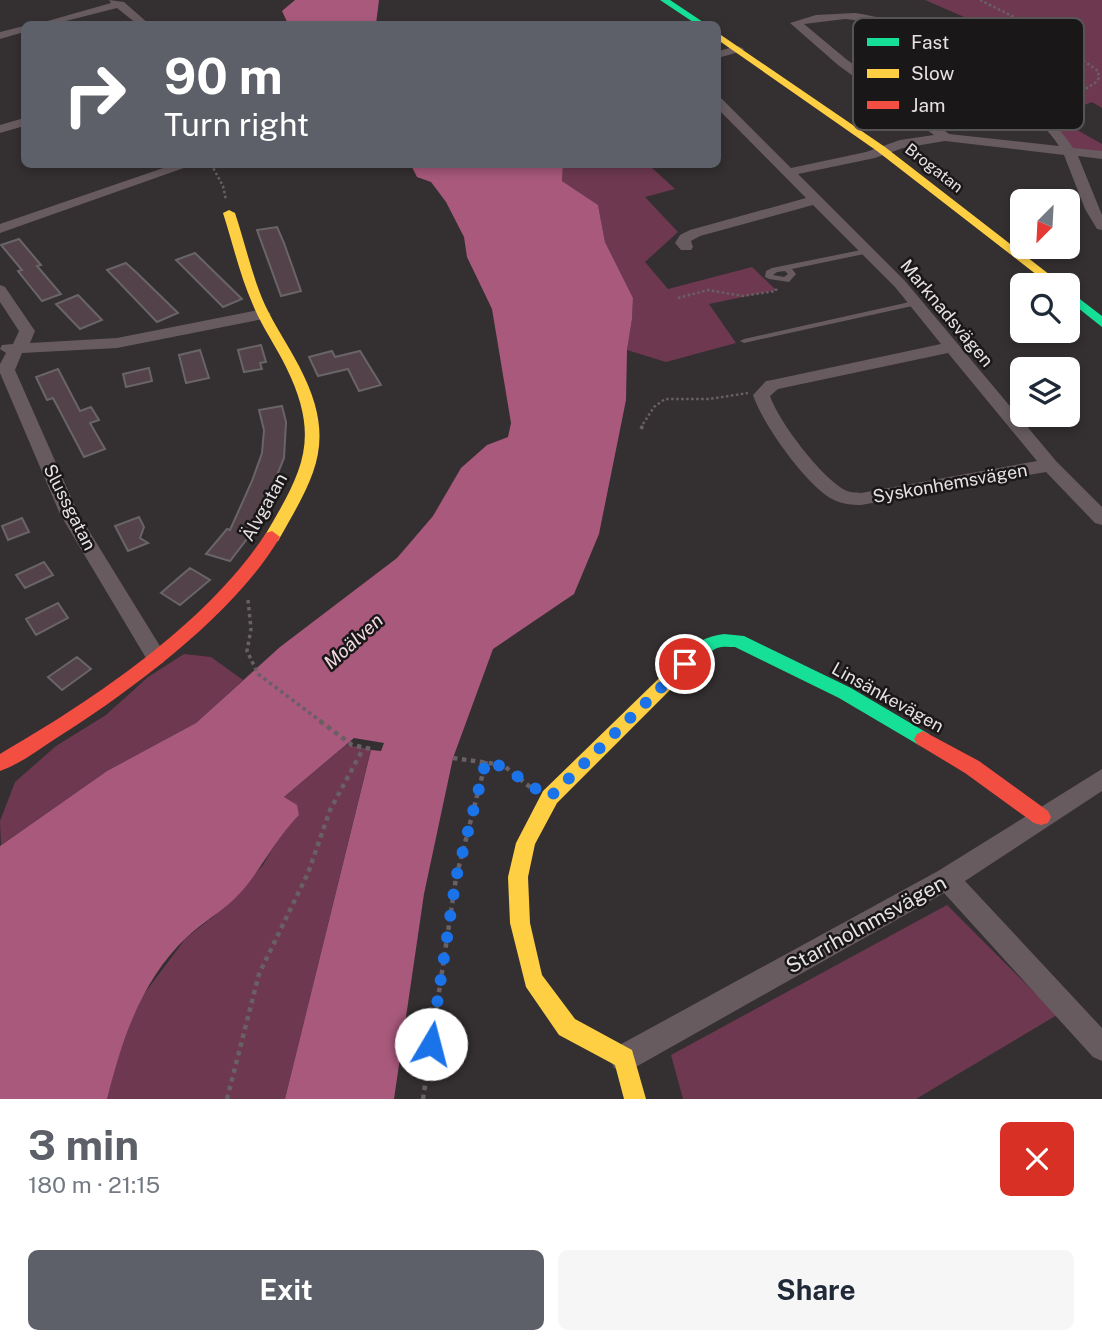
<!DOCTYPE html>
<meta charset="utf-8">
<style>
body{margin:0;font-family:"Public Sans",sans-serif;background:#f6f6f7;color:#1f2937;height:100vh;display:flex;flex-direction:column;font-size:26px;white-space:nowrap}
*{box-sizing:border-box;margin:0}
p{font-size:23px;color:#747a83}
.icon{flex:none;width:38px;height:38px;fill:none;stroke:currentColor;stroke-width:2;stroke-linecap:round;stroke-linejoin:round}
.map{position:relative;height:1099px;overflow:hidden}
.panel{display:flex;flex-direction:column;background:#fff;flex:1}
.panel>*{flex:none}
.top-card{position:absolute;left:21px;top:21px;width:700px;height:147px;border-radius:10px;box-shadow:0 4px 10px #0003;background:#5d6068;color:#fff;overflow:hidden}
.needle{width:46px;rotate:204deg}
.fabs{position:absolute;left:1010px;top:189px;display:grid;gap:14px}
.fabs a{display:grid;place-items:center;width:70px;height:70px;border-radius:10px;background:#fff;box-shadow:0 4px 10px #0003;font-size:35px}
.pin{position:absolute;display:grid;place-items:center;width:60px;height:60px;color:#fff;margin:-30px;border:4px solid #fff;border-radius:50%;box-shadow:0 2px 7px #0007}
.me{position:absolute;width:77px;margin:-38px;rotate:8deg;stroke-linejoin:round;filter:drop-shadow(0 0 5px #0008)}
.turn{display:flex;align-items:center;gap:24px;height:147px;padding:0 28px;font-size:32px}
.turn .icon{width:91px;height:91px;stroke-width:2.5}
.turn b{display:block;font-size:49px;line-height:60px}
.round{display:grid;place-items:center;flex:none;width:74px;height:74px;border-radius:10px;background:#f6f6f7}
.head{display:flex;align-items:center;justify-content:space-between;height:119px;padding:0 28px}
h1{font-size:42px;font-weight:700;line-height:52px;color:#5d6068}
.button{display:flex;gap:14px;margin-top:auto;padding:14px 28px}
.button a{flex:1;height:80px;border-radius:10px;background:#5d6068;color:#fff;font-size:28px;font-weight:700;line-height:80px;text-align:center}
.button a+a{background:#f6f6f7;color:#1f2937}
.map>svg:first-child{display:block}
</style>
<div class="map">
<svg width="1102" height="1099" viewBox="0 0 1102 1099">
<rect width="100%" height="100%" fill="#342f31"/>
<path fill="#6e3950" d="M925 0H1102V108L1092 102 1054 117 1102 144V155L1070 153 1030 105 1081 79 998 42 1010 37Z
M563 165H649L675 189 645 197 678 232 645 262 668 289 752 267 776 290 709 304 736 343 666 362 627 350 632 319 633 298 605 242 598 205 562 181Z
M184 654 211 657 243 680 196 723 107 771 1 845 0 821 15 782 56 746 106 715 148 677Z
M346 745 371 749 285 1099H107L115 1066 138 1002 186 938 214 916 263 865 282 832 299 815 283 798Z
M947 905 1057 1015 916 1099H683L671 1055Z"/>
<path fill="#a8597c" d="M295 0H379L376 24H288L282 11Z
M411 165H563L562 181 598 205 605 242 633 298 632 319 627 350 626 400 599 534 574 594 493 649 453 758 424 894 394 1099H285L371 750 381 751 384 743 354 738 284 797 297 805 299 815C276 838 262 868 241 892 225 910 204 921 187 937 141 980 122 1040 107 1099H0V846L107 771 196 723 280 647 397 558 433 516 461 468 487 445 508 437 511 423 492 309 467 257 464 237 446 202 431 182 417 177Z"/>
<path fill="#53424a" stroke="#696567" stroke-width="2" d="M277 227 284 243 301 291 281 296 257 230Z
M19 239 41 265 37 266 61 294 42 301 18 271 22 270 1 245Z
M195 253 242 299 223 307 176 260Z
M126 263 137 273 178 313 157 322 107 270Z
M78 295 102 320 80 329 56 304Z
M261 345 266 362 260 363 262 369 244 372 238 350Z
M200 350 209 378 186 383 179 355Z
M332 351 335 357 360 351 381 385 359 391 348 369 318 376 309 357Z
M149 368 152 381 126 387 123 374Z
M58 369 80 411 91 407 99 420 90 423 105 449 84 457 53 398 47 400 36 377Z
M282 406 286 422 284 458 256 527 230 561 206 554 227 529 230 530 252 481 262 453 264 430 259 410Z
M139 517 144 527 140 538 148 543 128 551 115 526Z
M22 518 29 532 8 540 2 526Z
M44 562 53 575 25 588 16 575Z
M190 568 210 580 180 605 161 593Z
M58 603 68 618 36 635 26 619Z
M77 657 91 669 62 690 48 677Z"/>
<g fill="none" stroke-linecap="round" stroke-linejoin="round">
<path stroke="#686063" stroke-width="2.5" stroke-dasharray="2.5 2.5" stroke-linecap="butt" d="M980 0 1042 31 1098 71 1099 78 1095 83 1050 111
M211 164 223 186 226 200
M678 298 708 290 743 296 776 291V288
M643 424 654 407 665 399H709L748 393"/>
<path stroke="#686063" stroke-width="3.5" stroke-dasharray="3.5 3.5" stroke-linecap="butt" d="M641 429 644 423
M248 600 251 629 247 651 258 674 323 723"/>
<path stroke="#686063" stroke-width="4.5" stroke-dasharray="4.5 4.5" stroke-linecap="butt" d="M320 721 352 745 371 749
M453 758 503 765 530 787
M227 1099 259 974 308 873 330 810 363 749
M423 1099 456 878 486 761"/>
<path fill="#675b60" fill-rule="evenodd" d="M866 249 870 251 869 253 792 269 796 274 789 282 769 279 765 277 766 271 772 268ZM785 271 788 274 784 277 773 275 777 272Z
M914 301H917V305L744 343 740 341 744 339Z"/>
<path fill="#675b60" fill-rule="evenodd" d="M109 0 124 2 149 24H137L117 8 54 24H37L111 3Z
M855 13C926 22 1034 87 1073 148L1102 151V159L1078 156 1102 215V230L1097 229 1085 209 1064 155 945 141 903 148 875 158 798 174 905 281 1056 461 1102 507V525L1095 523 1046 472 861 505C852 505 842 504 834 500 807 487 762 423 753 395L766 381 772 380 941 344 895 287 813 205 700 236 691 241 693 247 691 250H681L675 243 680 235 690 230 806 198 718 109V98L722 99 791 168 866 152 900 140 934 135 838 65 790 23 816 15ZM845 19C909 23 1024 92 1059 146L949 134 846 59 804 24ZM948 353 1037 461 861 493C855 492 850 493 845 490 821 477 779 422 770 396L778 389Z
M24 26V32L0 39V32Z
M738 46 744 49 742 51 718 58V51Z
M24 118V126L0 133V125Z
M175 164H195L0 233V224Z
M0 285 5 287 35 331 30 343 117 338 263 309 271 314 263 319 117 348 22 353 15 370 78 513 163 651 166 657 163 663 156 665 149 663 60 514 0 373V364L6 353 0 349 2 345 13 344 19 331 0 302Z
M1102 769V791L965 881 1102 1028V1061L1093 1057 944 893 634 1068 624 1072 614 1068 610 1058 614 1048 938 871Z"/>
<path fill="#16e098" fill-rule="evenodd" d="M660 0H670L706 24H696Z
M1068 290 1102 316V327L1068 300Z
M724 634 744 636 851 688 929 734 932 739 929 744 923 747 917 744 839 698 735 647C729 647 723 646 717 648 705 653 699 667 685 663L682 658C691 643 708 636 724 634Z"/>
<path fill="#ffcf43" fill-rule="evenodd" d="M718 33 885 147 1063 285H1050L877 151 718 40Z
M229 210 235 213C245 243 252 276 265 305 275 326 288 345 299 366 338 441 316 474 278 541L272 543 264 537C302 472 322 440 286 367 276 346 262 327 253 305 240 276 233 244 223 213Z
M691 651 697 653 700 658 697 663 557 803 535 844 528 877 530 923 542 975 575 1019 632 1050 646 1099H624L615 1065 559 1035 526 987 510 923 508 877 516 843 543 791 685 653Z"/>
<path fill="#f24e42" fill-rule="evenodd" d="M272 531 280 537C236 613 130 692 55 739 38 750 20 764 0 771V754C93 700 207 624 266 533Z
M923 731 979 761 1048 811 1051 817 1048 823 1041 825 1034 823 965 773 917 744 914 739 917 734Z"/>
</g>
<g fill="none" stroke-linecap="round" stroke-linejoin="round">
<path stroke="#1a73e8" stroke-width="12" stroke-dasharray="0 21.6" d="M431 1044 456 878 486 761C510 767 528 786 550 797L685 664"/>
</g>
<g text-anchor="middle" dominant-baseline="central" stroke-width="5" stroke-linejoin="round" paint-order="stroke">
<g font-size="16" fill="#e6e1e3" stroke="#1a1718">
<text transform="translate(934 168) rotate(38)">Brogatan</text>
</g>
<g font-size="18" fill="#e6e1e3" stroke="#1a1718">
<text transform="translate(947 313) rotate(50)">Marknadsvägen</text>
<text transform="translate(950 483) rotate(-10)">Syskonhemsvägen</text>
<text transform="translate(70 507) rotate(63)">Slussgatan</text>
<text transform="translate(264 507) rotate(-61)">Älvgatan</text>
<text transform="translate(888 697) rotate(29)">Linsänkevägen</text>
</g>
<g font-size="19" font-style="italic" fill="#f2d9e2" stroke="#1a1718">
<text transform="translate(353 641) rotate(-42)">Moälven</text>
</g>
<g font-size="21" fill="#e6e1e3" stroke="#1a1718">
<text transform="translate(866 924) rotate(-29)">Starrholnmsvägen</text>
</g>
</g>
<rect x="853" y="18" width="231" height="112" rx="10" fill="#1a1718" stroke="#575455" stroke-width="2"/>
<rect x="867" y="38" width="32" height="8" fill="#16e098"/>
<rect x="867" y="69" width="32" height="9" fill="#ffcf43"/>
<rect x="867" y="101" width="32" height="8" fill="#f24e42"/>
<g font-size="19" fill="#e6e1e3">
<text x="911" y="49">Fast</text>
<text x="911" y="80">Slow</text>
<text x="911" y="112">Jam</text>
</g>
</svg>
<div class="fabs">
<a><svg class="needle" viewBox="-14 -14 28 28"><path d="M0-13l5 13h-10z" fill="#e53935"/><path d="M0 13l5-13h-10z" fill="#747a83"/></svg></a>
<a><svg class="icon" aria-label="search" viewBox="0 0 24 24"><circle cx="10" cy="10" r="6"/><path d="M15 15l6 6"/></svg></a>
<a><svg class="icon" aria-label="layers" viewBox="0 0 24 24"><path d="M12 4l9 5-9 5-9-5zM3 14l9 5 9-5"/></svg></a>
</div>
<div class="pin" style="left:685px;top:664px;background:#d93025"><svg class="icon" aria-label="arrive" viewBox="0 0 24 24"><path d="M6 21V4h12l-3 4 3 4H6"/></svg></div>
<svg class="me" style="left:431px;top:1044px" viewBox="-20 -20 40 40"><circle r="19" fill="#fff"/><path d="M0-13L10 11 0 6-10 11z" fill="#1a73e8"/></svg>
<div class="top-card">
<div class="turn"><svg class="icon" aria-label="right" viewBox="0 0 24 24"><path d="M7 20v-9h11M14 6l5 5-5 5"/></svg><div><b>90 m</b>Turn right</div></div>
</div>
</div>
<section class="panel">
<div class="head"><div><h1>3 min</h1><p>180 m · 21:15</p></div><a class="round" style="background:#d93025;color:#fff"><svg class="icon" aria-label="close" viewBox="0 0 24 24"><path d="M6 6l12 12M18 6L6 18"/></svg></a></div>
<div class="button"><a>Exit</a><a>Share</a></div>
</section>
